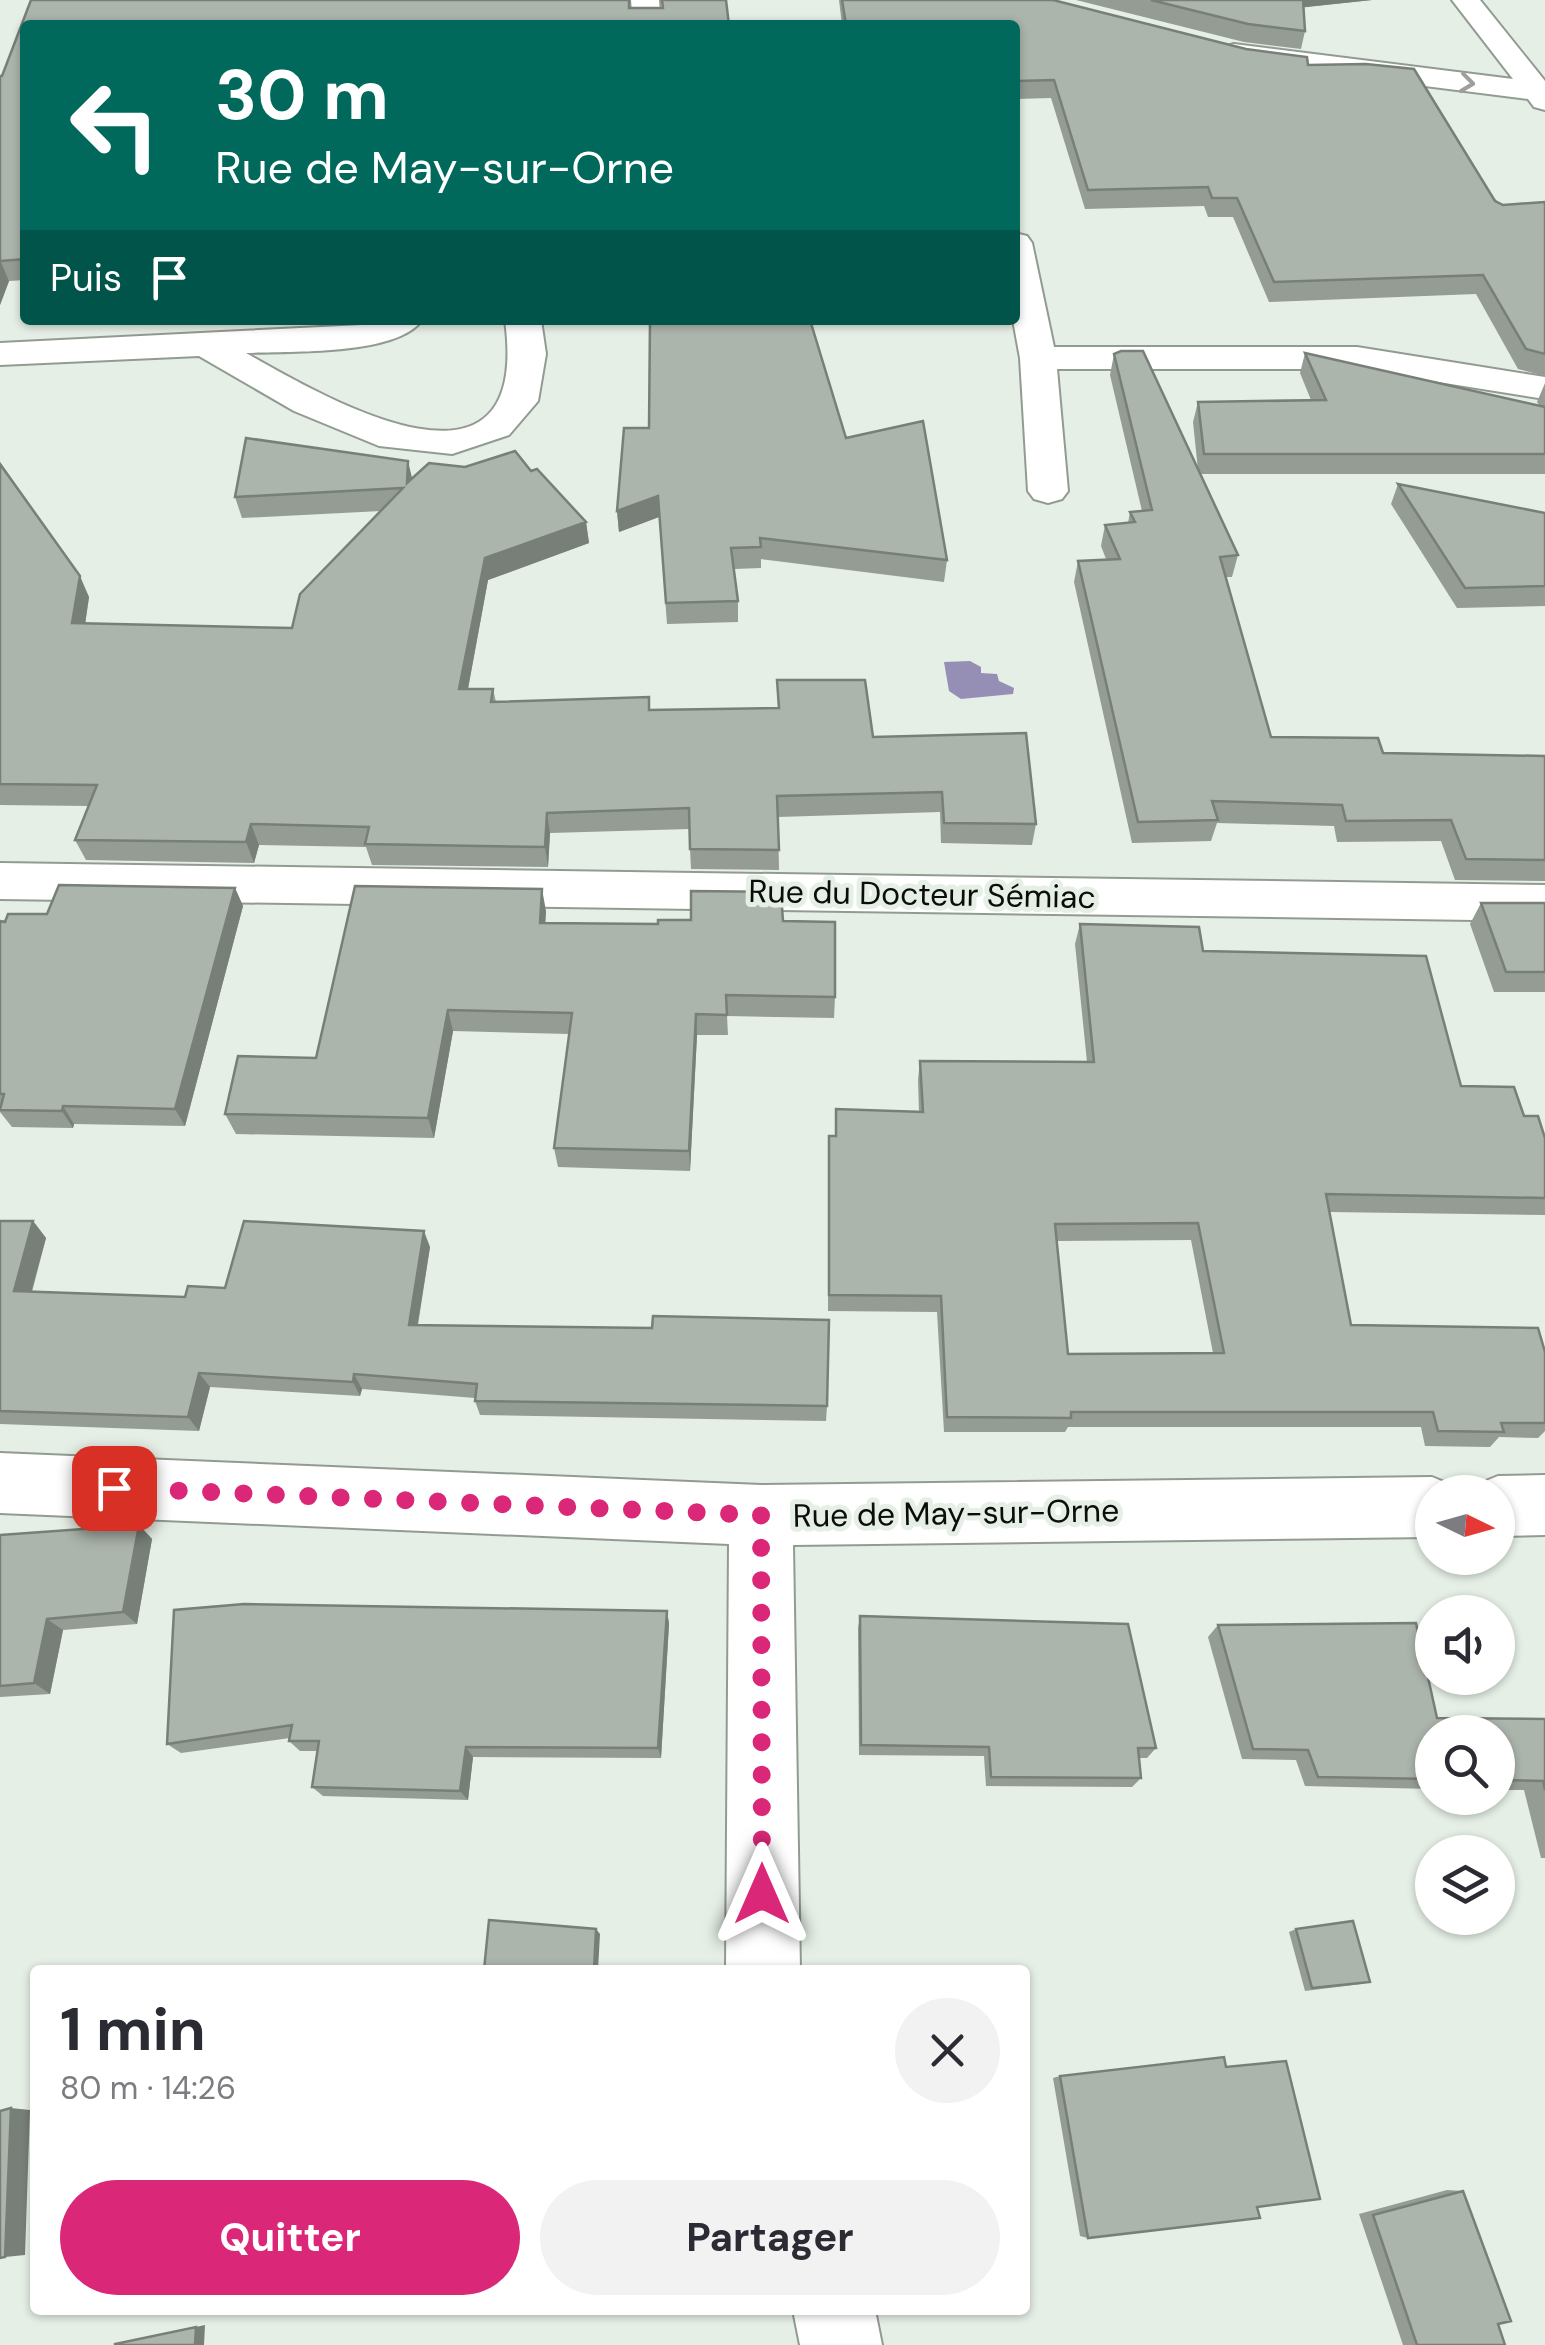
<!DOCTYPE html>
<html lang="fr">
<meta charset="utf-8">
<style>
body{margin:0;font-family:"DM Sans",sans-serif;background:#f2f2f3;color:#2b2b33;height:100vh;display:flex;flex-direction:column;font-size:38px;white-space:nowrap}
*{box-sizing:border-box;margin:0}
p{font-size:32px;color:#7c7c81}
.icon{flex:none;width:55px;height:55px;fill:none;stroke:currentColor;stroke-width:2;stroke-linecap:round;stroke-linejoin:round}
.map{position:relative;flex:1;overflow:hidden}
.drawer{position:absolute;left:30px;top:1965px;width:1000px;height:350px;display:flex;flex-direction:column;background:#fff;border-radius:10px;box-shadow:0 2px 8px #0004}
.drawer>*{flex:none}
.banner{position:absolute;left:20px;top:20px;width:1000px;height:305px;border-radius:10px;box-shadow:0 2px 8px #0004;background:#00695c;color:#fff;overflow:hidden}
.needle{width:65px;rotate:95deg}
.fabs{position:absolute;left:1415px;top:1475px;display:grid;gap:20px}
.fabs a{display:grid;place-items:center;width:100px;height:100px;border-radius:50%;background:#fff;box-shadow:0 2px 8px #0004;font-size:50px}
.pin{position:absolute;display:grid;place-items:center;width:85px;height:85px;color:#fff;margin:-42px;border-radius:20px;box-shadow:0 5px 15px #0006}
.me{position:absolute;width:110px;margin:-55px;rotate:0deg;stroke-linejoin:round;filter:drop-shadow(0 0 8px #0008)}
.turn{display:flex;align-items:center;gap:35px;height:210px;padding:0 30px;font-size:45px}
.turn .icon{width:130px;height:130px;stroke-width:2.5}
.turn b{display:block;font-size:70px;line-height:85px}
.then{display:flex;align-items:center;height:95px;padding:0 30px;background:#0003;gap:20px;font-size:38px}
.round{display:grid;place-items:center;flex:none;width:105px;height:105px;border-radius:52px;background:#f2f2f3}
.overview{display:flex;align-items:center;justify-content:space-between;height:170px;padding:0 30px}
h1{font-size:60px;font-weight:700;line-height:75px}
.button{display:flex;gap:20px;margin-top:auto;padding:20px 30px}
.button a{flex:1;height:115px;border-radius:60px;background:#db2777;color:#fff;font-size:40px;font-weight:700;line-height:115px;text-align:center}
.button a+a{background:#f2f2f3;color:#2b2b33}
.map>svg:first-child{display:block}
</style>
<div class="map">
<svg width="1545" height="2345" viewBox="0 0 1545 2345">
<rect width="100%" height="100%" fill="#e5efe5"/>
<path fill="#958eb5" d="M970 661 981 667V673L997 674 999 681 1014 688 1013 694 961 699 949 691 944 662Z"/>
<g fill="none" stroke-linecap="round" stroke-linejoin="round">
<defs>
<path id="minor" d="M631 0H659L661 25H633Z
M1452 0H1480L1545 81V110L1534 107 1528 99 1234 62 1224 59 1220 53 1224 47 1234 44 1513 79Z
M1015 233 1027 236 1032 243 1054 347H1357L1545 377V399L1357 369H1057L1068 491 1062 499 1048 503 1034 499 1028 491 1020 358 1013 320Z
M374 320H422C397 356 287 351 246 353 330 401 532 517 505 320H541L546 354 538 401 509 435 452 454 379 446 294 411 199 356 0 365V343L362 325Z
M0 863 1545 885V921L0 899Z
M0 1453 761 1485 1432 1477 1454 1486 1457 1492H1432V1537L793 1545 800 1970H726L729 1544 0 1513Z
M1545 1475V1535L1498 1536V1492H1472L1476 1485 1498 1476Z
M793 2310H875L882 2345H800Z"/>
</defs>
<use href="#minor" stroke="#929b91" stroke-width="4"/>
<use href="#minor" fill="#fff" fill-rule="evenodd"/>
</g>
<path fill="#949c93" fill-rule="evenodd" d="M31 0H629V8H662V0H726L729 25H25V280L9 281 0 305V76H2Z
M839 0H1053L1308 65 1503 205 1545 202V376L1518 369 1476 294 1269 302 1233 217H1208L1204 206 1085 209 1051 98 1015 99V25H842Z
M1076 0H1372L1304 7 1305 31 1301 49 1244 42Z
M584 320H810L846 438 947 560 944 582 761 559V568L734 569 738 601V622L667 624 659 517 619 532 617 511 649 428 650 323 584 324Z
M1305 353 1539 405 1537 402 1545 383V474H1200L1238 555 1232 577H1226L1271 737 1383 753 1545 756V881L1455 880 1441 841 1337 842 1334 826 1217 823 1211 841 1132 843 1074 582 1078 561 1106 559 1101 546 1105 525 1128 523 1130 512 1142 511 1110 375 1114 354 1198 470 1193 422 1198 402 1311 400 1300 373Z
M0 464 89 597 85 624 292 628 381 511 242 518 235 497 412 479 465 467 531 471 586 522 589 543 488 580 468 689H493L496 702 650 710 778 708 777 680 873 737 1036 824 1032 845 941 843 940 812 778 817 779 870 691 869 689 829 550 833 548 867 372 865 366 847 259 845 254 863 86 860 75 840 89 806 0 805Z
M1398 484 1545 513V606L1457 608 1391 504Z
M235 888 243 906 185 1126 74 1124 73 1128 12 1127 0 1112V921Z
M1481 903H1545V992H1494L1470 924Z
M546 911 545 923 658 924 783 921 835 997 834 1018 727 1016 728 1035H697L690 1171 558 1167 554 1148 569 1034 453 1031 434 1138 236 1134 225 1114Z
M1080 924 1203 951 1461 1086 1524 1116 1545 1138V1215L1330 1212 1351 1325 1545 1352V1431L1538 1438 1499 1437 1490 1447 1425 1446 1421 1427H1068L1065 1432H944L937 1312 828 1311V1154L829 1136H835L836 1109 919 1111 918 1080 920 1061 1087 1062 1075 944ZM1191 1240 1213 1353 1068 1354 1057 1241Z
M0 1221H33L46 1238 32 1292 185 1297 430 1247 418 1325 827 1406 826 1421 480 1415 475 1401V1398L362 1389 360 1396 210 1387 199 1431 0 1424Z
M139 1525 152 1539 137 1624 63 1630 50 1694 0 1697V1535Z
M667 1611 669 1624 661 1758 473 1757 468 1800 323 1796 312 1787 318 1751H300L289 1741 290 1738 181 1753 167 1744Z
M860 1616 1156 1748 1147 1758H1139L1141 1778 1132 1787 986 1786 984 1756 859 1755 858 1628Z
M1218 1625 1437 1718 1545 1719V1858H1541L1524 1790H1498V1732H1432V1789L1305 1786 1296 1760 1242 1759 1208 1637Z
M1296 1929 1370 1982 1362 1984 1305 1991 1289 1932Z
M1060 2076 1088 2238 1080 2236 1053 2078Z
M1447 2190 1463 2191 1498 2324 1505 2345H1403L1359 2214Z"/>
<path fill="#787f78" d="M1300 0H1372L1298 8Z
M0 260 9 281 0 305Z
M408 461 413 482 407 483Z
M658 496 659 517 619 532 617 511Z
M586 522 589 543 488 580 464 710 459 689 485 558Z
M80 576 89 597 82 645 72 623Z
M547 813 550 833 548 867 545 847Z
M251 824 259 845 254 863 246 842Z
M235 888 243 906 185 1126 175 1109Z
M542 889 546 911 544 945 540 923Z
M448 1010 453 1031 434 1138 428 1118Z
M696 1014 697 1035 690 1171 689 1151Z
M63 1106 74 1124 73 1128 62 1111Z
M33 1221 46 1238 27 1307 14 1291Z
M424 1231 430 1247 415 1340 409 1325Z
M199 1373 210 1387 199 1431 188 1417Z
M354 1374 362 1389 360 1396 353 1382Z
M139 1525 152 1539 137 1624 123 1612Z
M667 1611 669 1624 661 1758 658 1748Z
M47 1619 63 1630 50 1694 34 1683Z
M466 1747 473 1757 468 1800 460 1791Z
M596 1929 600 1934 598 1970H594Z
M11 2108 30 2110 25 2255 5 2257Z
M205 2325 204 2345H195L196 2327Z"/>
<path fill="#acb5ab" stroke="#787f78" stroke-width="2.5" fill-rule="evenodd" d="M31 0H629V8H663L662 0H726L729 25H25V259L0 261V76H2Z
M842 0H1053L1246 49 1307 57 1308 65 1366 64 1414 69 1495 201 1503 205 1545 202V354L1526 349 1483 275 1274 282 1237 198H1212L1208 187 1088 190 1054 80 1015 81V25H846Z
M1151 0H1303L1305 31 1248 24Z
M650 320H810L846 438 923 421 947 560 760 538 761 547 731 548 738 601 666 603 658 496 617 511 624 428H649Z
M1121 351H1143L1238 555 1220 557 1271 737 1378 738 1383 753 1545 756V860L1466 859 1451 820 1346 821 1342 805 1212 801 1218 820 1138 822 1078 561 1120 559 1105 525 1135 522 1130 512 1152 510 1114 354Z
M1305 353 1545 407V454H1204L1198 402 1326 400Z
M246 438 408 461 407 483 429 463 465 467 515 451 531 471 537 469 586 522 485 558 459 689H493L491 702 649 697V710L779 708 777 680H865L873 737 1026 733 1036 824 944 823 942 792 777 796 779 850 690 849 689 808 547 813 545 847 365 844 369 827 251 824 246 842 75 840 97 785 0 784V464L80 576 72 623 292 628 300 594 403 488 235 497Z
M1398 484 1545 513V586L1465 588Z
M59 885 235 888 175 1109 63 1106 62 1111 0 1110 4 1094H0V921L5 922 8 914H47Z
M355 886 542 889 540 923 658 924V920H691V891L781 892 783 921 835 922V997L726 995 727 1015 696 1014 689 1151 554 1148 572 1013 448 1010 428 1118 225 1114 238 1056 316 1058Z
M1481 903H1545V972H1506Z
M1080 924 1199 927 1203 951 1426 956 1461 1086 1514 1087 1524 1116H1538L1545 1138V1198L1326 1194 1351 1325 1538 1328 1545 1352V1423H1501L1504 1432 1438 1431 1433 1412H1071V1418L947 1417 941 1296 829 1295V1136H836V1109L923 1112 920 1061 1094 1062ZM1198 1223 1224 1353 1068 1354 1055 1224Z
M0 1221H33L14 1291 185 1297 188 1286 225 1288 244 1221 424 1231 409 1325 652 1328 653 1316 829 1320 827 1406 475 1401 477 1384 354 1374 353 1382 199 1373 188 1417 0 1411Z
M139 1525 123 1612 47 1619 34 1683 0 1686V1535Z
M244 1604 667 1611 658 1748 466 1747 460 1791 312 1787 319 1741H289L292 1725 167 1744 174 1610Z
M860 1616 1128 1624 1156 1748H1138L1141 1778 991 1777 989 1747 861 1745Z
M1416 1623 1437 1718 1545 1719V1790L1543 1781 1498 1780V1732H1432V1779L1318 1777 1308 1750 1253 1749 1218 1625Z
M489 1920 596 1929 594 1970H484Z
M1353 1921 1370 1982 1312 1988 1296 1929Z
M1224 2057 1226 2067 1286 2061 1320 2199 1257 2207 1260 2218 1088 2238 1060 2076Z
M11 2108 5 2257 0 2258V2111Z
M1463 2191 1511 2321 1498 2324 1505 2345H1417L1373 2215Z
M196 2327 195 2345H115V2344Z"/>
<defs><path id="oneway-chevron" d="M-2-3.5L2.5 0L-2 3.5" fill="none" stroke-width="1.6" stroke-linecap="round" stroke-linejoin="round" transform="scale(2.5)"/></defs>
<use stroke="#9d9e9d" href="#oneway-chevron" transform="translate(1467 83) rotate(7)"/>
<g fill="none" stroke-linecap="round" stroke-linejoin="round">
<path stroke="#db2777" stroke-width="18" stroke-dasharray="0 32.4" d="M114 1488 761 1515 762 1894"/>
</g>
<g text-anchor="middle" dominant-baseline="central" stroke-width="10" stroke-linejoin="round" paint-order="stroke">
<g font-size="32" fill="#0a0d09" stroke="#e5efe5">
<text transform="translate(922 894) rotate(1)">Rue du Docteur Sémiac</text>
<text transform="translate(956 1513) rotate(-1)">Rue de May-sur-Orne</text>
</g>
</g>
</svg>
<div class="fabs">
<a><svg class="needle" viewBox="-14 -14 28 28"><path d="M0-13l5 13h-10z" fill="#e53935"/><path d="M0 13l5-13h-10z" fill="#7c7c81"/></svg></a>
<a><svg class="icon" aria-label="sound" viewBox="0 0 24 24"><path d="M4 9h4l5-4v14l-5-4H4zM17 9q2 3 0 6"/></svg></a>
<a><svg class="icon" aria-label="search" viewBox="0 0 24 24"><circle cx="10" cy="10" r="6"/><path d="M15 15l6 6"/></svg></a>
<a><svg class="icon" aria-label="layers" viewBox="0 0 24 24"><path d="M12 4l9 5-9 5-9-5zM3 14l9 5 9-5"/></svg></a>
</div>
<div class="pin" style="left:114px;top:1488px;background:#d93025"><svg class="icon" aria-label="arrive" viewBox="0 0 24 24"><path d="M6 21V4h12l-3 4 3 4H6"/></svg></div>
<svg class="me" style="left:762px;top:1894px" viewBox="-20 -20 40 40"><path d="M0-17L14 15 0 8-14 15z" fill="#db2777" stroke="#fff" stroke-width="4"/></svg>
<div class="banner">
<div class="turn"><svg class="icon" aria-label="left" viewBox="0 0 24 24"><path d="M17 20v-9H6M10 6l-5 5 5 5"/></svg><div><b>30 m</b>Rue de May-sur-Orne</div></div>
<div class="then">Puis<svg class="icon" aria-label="arrive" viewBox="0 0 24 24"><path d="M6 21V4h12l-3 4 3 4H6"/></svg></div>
</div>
<section class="drawer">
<div class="overview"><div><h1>1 min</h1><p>80 m · 14:26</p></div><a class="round"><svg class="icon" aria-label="close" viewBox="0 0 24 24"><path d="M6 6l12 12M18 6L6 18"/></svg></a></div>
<div class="button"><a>Quitter</a><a>Partager</a></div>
</section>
</div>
